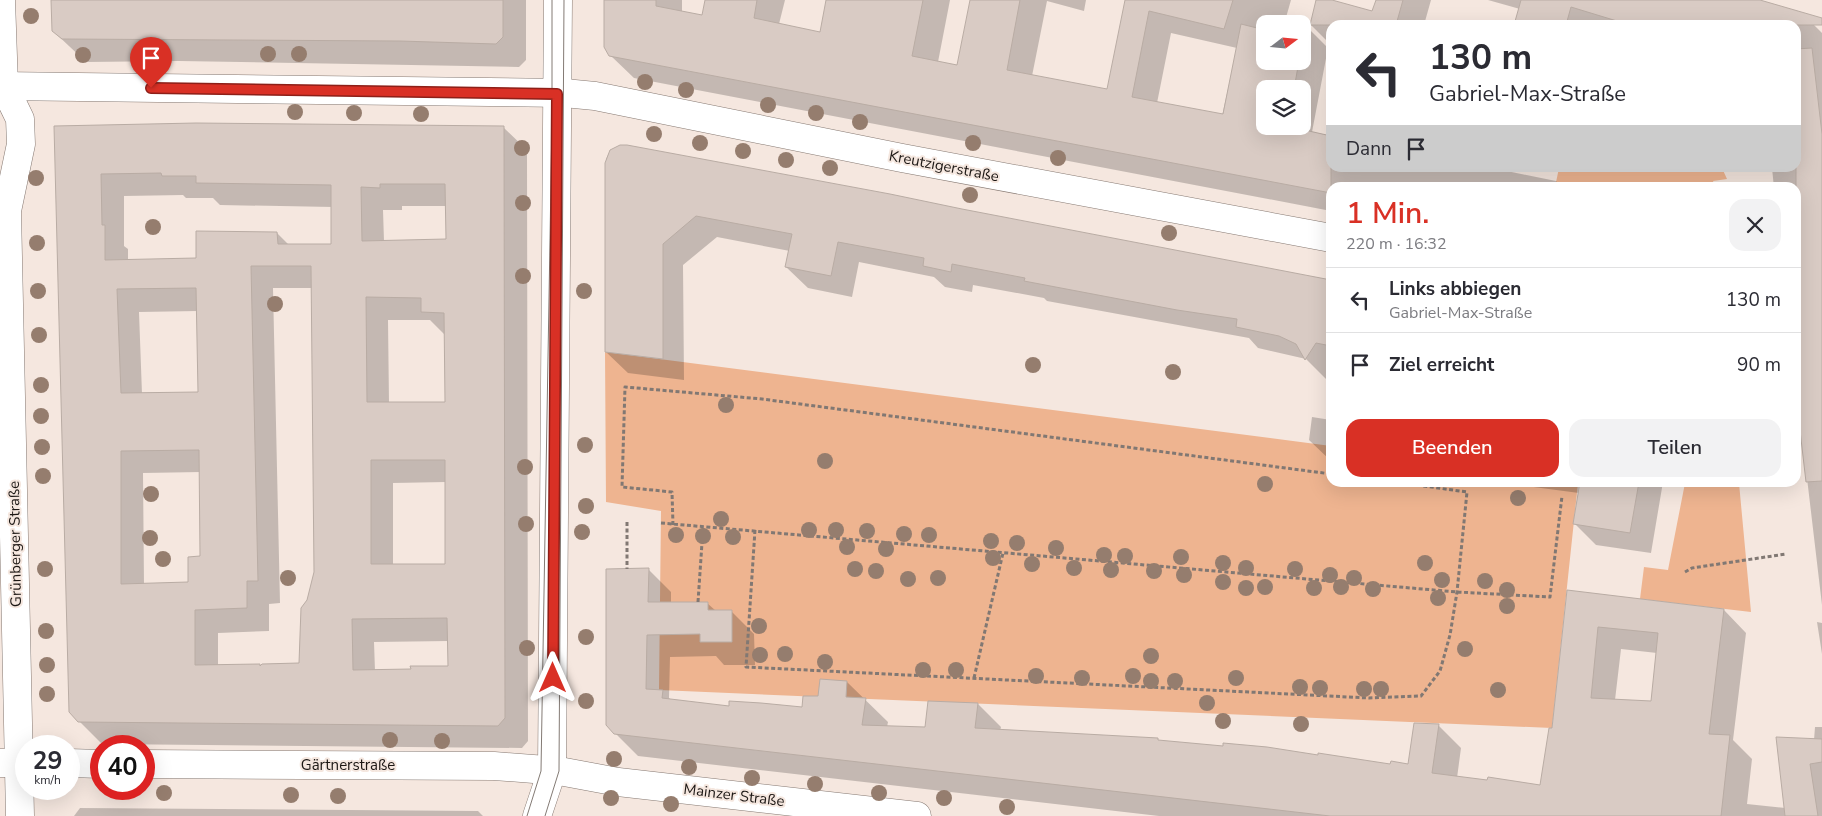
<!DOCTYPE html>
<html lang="de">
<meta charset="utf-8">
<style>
body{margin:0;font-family:"Nunito Sans",sans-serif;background:#f2f2f3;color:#2b2b33;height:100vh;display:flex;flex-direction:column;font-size:19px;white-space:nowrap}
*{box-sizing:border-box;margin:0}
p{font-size:16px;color:#7c7c81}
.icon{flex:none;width:28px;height:28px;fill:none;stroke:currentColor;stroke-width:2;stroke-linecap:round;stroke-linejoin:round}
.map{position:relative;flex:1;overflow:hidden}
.details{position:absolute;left:1326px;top:182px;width:475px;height:305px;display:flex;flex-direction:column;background:#fff;border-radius:15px;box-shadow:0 5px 20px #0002}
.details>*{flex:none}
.guide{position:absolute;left:1326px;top:20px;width:475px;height:152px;border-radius:15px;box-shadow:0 5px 20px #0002;background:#fff;color:#2b2b33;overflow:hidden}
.needle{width:32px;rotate:74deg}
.buttons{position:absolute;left:1256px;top:15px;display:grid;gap:10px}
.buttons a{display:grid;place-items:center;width:55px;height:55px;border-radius:10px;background:#fff;box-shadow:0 5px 20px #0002;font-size:25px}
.speed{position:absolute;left:15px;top:735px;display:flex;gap:10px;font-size:25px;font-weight:700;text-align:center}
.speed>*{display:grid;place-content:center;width:65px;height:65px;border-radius:50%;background:#fff;box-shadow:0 5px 20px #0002;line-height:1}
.speed small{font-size:12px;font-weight:400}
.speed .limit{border:8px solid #d22;background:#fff;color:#111}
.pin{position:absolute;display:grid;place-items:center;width:42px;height:42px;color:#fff;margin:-51px -21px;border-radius:50% 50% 50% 0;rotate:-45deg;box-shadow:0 0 5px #0007}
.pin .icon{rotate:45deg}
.me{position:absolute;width:55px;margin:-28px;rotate:0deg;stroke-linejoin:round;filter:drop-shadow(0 0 4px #0008)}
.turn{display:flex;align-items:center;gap:18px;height:105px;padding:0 20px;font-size:22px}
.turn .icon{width:65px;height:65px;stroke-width:2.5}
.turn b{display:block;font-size:35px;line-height:42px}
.then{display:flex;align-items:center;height:48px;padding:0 20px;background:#0003;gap:10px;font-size:19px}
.round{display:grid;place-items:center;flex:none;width:52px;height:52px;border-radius:15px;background:#f2f2f3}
.head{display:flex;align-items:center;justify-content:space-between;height:85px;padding:0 20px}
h1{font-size:30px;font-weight:600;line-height:38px;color:#d93025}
.cta{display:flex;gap:10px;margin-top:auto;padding:10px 20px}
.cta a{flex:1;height:58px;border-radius:15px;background:#d93025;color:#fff;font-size:20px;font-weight:600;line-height:58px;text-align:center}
.cta a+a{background:#f2f2f3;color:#2b2b33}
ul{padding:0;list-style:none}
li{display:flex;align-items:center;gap:15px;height:65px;padding:0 20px;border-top:1px solid #e1e1e2}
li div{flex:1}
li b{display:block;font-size:19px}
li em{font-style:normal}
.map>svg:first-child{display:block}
</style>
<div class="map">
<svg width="1822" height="816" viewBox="0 0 1822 816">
<rect width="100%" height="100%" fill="#f5e7df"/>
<path fill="#eeb490" d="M1559 168H1722L1727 179 1713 181 1715 187H1555Z
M605 352 1331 446V482L1578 483 1552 728 659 690 661 511 606 502Z
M1685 483H1739L1751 612 1640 599 1644 567 1668 570Z"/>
<path fill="#0003" fill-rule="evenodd" d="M52 0H526V60L519 67 179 61 86 62 53 31Z
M605 0H682V12L703 17 706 0H785L779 24 821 33 828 0H950L938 62 958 66 972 0H1086L1084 11 1047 1 1032 76 1108 91 1126 0H1291L1285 21 1299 24H1265V61H1302V24L1305 25 1328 48 1312 132 1331 136V168H1502V170L1556 181 1563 188H1331V211L634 78 610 55ZM1171 33 1237 48 1222 116 1157 103ZM1265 89H1302V126H1265Z
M1318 0H1328L1373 13 1377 0H1431L1424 25H1331V45L1311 25Z
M1488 0H1755L1802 13 1822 33V605L1796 385V188H1774L1772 168H1796V25H1515L1520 9Z
M55 127 504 128 527 150 528 741 522 748 102 744 70 712ZM183 195 186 198H213L220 205 333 207V246L289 245 277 233 198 259 128 261V249L124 246V196ZM402 206H446L447 240 384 241 383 210H402ZM273 288H313L315 572 308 600 300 665 261 667 260 666H218V633L269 631V604L280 603ZM198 311 199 393 142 394 139 312ZM388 320H430L445 335 446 403H389ZM201 472V558L189 584 144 585 143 473ZM446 482 447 565H393V483ZM449 641V667L412 670 375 671 374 642Z
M609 153 962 211 1331 282V373L1327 380 1306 359 1258 348 1249 338 1047 301 1044 298 973 285 972 292 945 287 934 277 859 262 852 297 808 288 786 267 790 251 717 237 683 265 684 380 628 373 606 352V159Z
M1312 417 1331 420V461L1309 440Z
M1495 482H1663L1651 553 1596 545 1575 524 1579 493Z
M649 570 671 592V603H707L716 611H731L754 634 755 665H724L716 656 670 657 669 698 672 701 730 707 803 709 847 682 888 722 887 727 926 729 978 704 1001 727 1000 731 1159 741 1391 766 1409 765 1438 725 1461 748 1457 778 1541 786 1553 730 1568 592 1724 610 1746 633 1733 740 1752 759 1747 804 1786 808 1814 740 1815 727H1822V816H1159L638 756 615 733ZM1621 649 1657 653 1652 702 1615 700Z
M1817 622 1822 623V654Z
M80 808 478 811 483 816H74Z"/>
<path fill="#d9cbc4" stroke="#b9aca4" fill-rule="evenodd" d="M51 0H503V37L496 44 400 41 62 39 52 31Z
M604 0H656V6L702 15 705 0H757L754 18 820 32 826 0H923L912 56 957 65 970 0H1020L1007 70 1107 89 1125 0H1233L1224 29 1149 11 1132 97 1223 114 1241 24 1265 30V61H1299L1294 89H1265V126H1287L1331 136V193L609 56 604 47Z
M1316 0H1332L1372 11 1376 0H1403L1396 25H1310Z
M1521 0H1760L1822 18V25H1630L1571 7 1566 25H1514Z
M1279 19 1306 24 1302 43V24H1277Z
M1812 48 1822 134V481L1806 482 1796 396V49Z
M196 123 504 126 505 718 498 726 78 722 69 712 54 126ZM161 173 162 176H196V183L331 185V244H278L277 232 196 231V258L105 260V225H102L101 174ZM380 184H445L446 239 362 241 361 187 380 188ZM251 266H311L314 572 307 600 301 608 299 663 262 664 260 666V664L195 665V610L247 608V581H258ZM196 288 198 392 121 393 117 289ZM366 297 421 298V312L444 313 445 402H367ZM199 450 200 556 188 557V582L121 584V451ZM371 460H445V564H371ZM447 618 448 666H410L411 669 353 670 352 619Z
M620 145H627L890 194 962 209 1331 280V346L1316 343 1305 360 1296 344 1279 336 1236 327 1237 319 1177 310 1024 281 1025 278 952 264 951 272 923 266 924 258 838 242 831 276 785 267 792 234 696 216 663 244V359L605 352V163L610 150Z
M1580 482H1639L1630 533 1573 524Z
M649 568 648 602H708V610H732V642H700V634L647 635 646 689 663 690 662 698 729 706V701L761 703 802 707 803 696H818L820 679 847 681 846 697 866 698 862 725 925 727 928 701 978 703 975 728 1158 738V740L1223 746V743L1267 747 1318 755V753L1390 764 1391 761 1408 764 1414 723 1439 724 1432 773 1487 780 1488 777 1540 785 1549 728H1552L1567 590 1724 609 1709 734 1730 735 1721 816H1330L614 734 606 725V569ZM1598 627 1658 633 1651 701 1591 698Z
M1776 737 1822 739V762L1810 764 1818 816H1785Z"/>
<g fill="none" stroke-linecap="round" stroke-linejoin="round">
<defs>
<path id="minor" d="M0 86 564 93 595 96 902 158 1331 238
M0 763H26
M69 763 101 764
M144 764 494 766 559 771 618 782 917 816"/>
<path id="tertiary" d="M1 0 4 86 20 119 21 144 7 211 20 816
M537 816 552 771 558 0"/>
</defs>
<use href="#minor" stroke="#867972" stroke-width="29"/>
<use href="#tertiary" stroke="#867972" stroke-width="29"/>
<path stroke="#817873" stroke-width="3" stroke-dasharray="4 2.5" stroke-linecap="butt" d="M627 522V569
M661 523 1457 592 1550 597 1562 496
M673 525 672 492 622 487 625 387 762 399 1331 474
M755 530 746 667 1369 698 1421 696 1440 671 1450 635 1457 592 1467 492 1395 482
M1685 572 1692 568 1786 554
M698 602 703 528
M974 678 1003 553"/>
<use href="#minor" stroke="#fff" stroke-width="28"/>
<use href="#tertiary" stroke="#fff" stroke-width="28"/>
<path stroke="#837a74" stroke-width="1" d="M527 816 541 771 552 121V0
M545 816 559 771 564 0"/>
</g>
<g fill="#957d6e">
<circle cx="31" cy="16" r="8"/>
<circle cx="268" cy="54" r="8"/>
<circle cx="299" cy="54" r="8"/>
<circle cx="83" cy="55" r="8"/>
<circle cx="144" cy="55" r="8"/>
<circle cx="645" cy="82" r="8"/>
<circle cx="686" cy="90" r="8"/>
<circle cx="768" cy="105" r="8"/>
<circle cx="295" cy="112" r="8"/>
<circle cx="354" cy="113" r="8"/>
<circle cx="816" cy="113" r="8"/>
<circle cx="421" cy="114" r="8"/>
<circle cx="860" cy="122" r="8"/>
<circle cx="654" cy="134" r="8"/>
<circle cx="700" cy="143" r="8"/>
<circle cx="973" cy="143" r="8"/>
<circle cx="522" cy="148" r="8"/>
<circle cx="743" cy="151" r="8"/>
<circle cx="1058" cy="158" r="8"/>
<circle cx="786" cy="160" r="8"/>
<circle cx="830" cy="168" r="8"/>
<circle cx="36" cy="178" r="8"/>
<circle cx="970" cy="195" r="8"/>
<circle cx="523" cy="203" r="8"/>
<circle cx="153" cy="227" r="8"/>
<circle cx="1169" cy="233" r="8"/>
<circle cx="37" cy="243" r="8"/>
<circle cx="523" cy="276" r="8"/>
<circle cx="38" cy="291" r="8"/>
<circle cx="584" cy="291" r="8"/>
<circle cx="275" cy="304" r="8"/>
<circle cx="39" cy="335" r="8"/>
<circle cx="1033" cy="365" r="8"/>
<circle cx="1173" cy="372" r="8"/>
<circle cx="41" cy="385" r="8"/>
<circle cx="726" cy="405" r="8"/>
<circle cx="41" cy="416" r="8"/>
<circle cx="585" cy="445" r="8"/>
<circle cx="42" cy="447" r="8"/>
<circle cx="825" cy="461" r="8"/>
<circle cx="525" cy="467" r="8"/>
<circle cx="43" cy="476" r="8"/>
<circle cx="1265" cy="484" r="8"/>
<circle cx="151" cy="494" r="8"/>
<circle cx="1518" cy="498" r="8"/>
<circle cx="586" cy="506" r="8"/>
<circle cx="721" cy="519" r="8"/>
<circle cx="526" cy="524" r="8"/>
<circle cx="809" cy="530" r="8"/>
<circle cx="836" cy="530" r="8"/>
<circle cx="867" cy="531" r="8"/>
<circle cx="582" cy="532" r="8"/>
<circle cx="904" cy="534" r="8"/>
<circle cx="676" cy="535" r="8"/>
<circle cx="929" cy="535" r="8"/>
<circle cx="703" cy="536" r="8"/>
<circle cx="733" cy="537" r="8"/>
<circle cx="150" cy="538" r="8"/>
<circle cx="991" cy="541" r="8"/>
<circle cx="1017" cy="543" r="8"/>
<circle cx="847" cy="547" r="8"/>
<circle cx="1056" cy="548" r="8"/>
<circle cx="886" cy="549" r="8"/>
<circle cx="1104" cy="555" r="8"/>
<circle cx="1125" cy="556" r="8"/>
<circle cx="1181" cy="557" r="8"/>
<circle cx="993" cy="558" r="8"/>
<circle cx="163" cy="559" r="8"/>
<circle cx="1223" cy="563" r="8"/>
<circle cx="1425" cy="563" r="8"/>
<circle cx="1032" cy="564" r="8"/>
<circle cx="1074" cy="568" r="8"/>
<circle cx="1246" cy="568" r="8"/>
<circle cx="45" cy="569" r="8"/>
<circle cx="855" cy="569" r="8"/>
<circle cx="1295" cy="569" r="8"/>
<circle cx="1111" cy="570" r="8"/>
<circle cx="876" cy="571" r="8"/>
<circle cx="1154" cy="571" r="8"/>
<circle cx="1184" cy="575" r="8"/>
<circle cx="1330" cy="575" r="8"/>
<circle cx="288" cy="578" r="8"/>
<circle cx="938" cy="578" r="8"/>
<circle cx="1354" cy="578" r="8"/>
<circle cx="908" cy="579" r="8"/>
<circle cx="1442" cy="580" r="8"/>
<circle cx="1485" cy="581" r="8"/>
<circle cx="1223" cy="582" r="8"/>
<circle cx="1265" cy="587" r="8"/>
<circle cx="1341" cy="587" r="8"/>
<circle cx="1246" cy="588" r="8"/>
<circle cx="1314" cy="588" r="8"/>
<circle cx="1373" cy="589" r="8"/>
<circle cx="1507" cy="590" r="8"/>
<circle cx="1438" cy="598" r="8"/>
<circle cx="1507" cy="606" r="8"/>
<circle cx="759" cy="626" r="8"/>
<circle cx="46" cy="631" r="8"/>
<circle cx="586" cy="637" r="8"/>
<circle cx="527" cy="648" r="8"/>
<circle cx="1465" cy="649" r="8"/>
<circle cx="785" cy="654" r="8"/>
<circle cx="760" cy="655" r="8"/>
<circle cx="1151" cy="656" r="8"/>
<circle cx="825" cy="662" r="8"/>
<circle cx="47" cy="665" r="8"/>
<circle cx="923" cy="670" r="8"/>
<circle cx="956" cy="670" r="8"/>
<circle cx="1036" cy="676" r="8"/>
<circle cx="1133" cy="676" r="8"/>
<circle cx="1082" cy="678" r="8"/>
<circle cx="1236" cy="678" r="8"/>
<circle cx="1151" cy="681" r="8"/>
<circle cx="1175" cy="681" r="8"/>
<circle cx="1300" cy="687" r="8"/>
<circle cx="1320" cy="688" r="8"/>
<circle cx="1364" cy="689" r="8"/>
<circle cx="1381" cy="689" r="8"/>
<circle cx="1498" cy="690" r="8"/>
<circle cx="47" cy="694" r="8"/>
<circle cx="586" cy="701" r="8"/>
<circle cx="1207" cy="703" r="8"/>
<circle cx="1223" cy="721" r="8"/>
<circle cx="1301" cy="724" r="8"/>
<circle cx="390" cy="740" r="8"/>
<circle cx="442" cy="741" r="8"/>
<circle cx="614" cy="759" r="8"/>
<circle cx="689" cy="767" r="8"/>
<circle cx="752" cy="778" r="8"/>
<circle cx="815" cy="784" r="8"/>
<circle cx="164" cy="793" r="8"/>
<circle cx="879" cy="793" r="8"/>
<circle cx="291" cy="795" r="8"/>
<circle cx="338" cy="796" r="8"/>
<circle cx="611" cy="798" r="8"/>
<circle cx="944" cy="798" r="8"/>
<circle cx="671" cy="804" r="8"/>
<circle cx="1007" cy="807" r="8"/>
</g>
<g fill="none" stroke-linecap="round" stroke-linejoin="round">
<defs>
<path id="route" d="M151 88 557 94 553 678"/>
</defs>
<use href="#route" stroke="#8d1f18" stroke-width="12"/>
<use href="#route" stroke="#d93025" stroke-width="9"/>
</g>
<g text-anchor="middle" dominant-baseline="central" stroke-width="4" stroke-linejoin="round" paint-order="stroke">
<g font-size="15" fill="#1c1714" stroke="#f5e7df">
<text transform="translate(944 166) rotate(11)">Kreutzigerstraße</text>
<text transform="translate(15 544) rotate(-91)">Grünberger Straße</text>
<text x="348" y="765">Gärtnerstraße</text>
<text transform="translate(734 795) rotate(7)">Mainzer Straße</text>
</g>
</g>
</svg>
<div class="buttons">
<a><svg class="needle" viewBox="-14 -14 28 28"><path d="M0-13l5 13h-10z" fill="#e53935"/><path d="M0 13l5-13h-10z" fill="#7c7c81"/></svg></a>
<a><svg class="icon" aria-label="layers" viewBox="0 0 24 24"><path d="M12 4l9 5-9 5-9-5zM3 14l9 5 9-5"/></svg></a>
</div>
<div class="speed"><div>29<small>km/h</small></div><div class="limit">40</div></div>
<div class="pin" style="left:151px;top:88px;background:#d93025"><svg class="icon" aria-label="arrive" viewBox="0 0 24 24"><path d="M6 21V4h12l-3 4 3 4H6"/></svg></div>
<svg class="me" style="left:553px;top:678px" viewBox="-20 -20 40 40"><path d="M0-17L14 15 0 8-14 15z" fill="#d93025" stroke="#fff" stroke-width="4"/></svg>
<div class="guide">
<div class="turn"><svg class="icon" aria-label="left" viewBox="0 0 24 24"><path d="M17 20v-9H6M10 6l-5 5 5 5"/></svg><div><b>130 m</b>Gabriel-Max-Straße</div></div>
<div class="then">Dann<svg class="icon" aria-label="arrive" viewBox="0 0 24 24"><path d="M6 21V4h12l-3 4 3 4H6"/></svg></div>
</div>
<section class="details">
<div class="head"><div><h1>1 Min.</h1><p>220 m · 16:32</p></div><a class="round"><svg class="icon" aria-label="close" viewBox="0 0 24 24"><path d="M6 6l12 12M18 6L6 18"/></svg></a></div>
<ul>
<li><svg class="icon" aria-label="left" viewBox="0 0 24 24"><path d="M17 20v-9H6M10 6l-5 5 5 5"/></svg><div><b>Links abbiegen</b><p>Gabriel-Max-Straße</p></div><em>130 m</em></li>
<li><svg class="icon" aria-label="arrive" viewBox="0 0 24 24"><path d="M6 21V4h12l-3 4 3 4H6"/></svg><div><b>Ziel erreicht</b></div><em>90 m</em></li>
</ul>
<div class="cta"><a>Beenden</a><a>Teilen</a></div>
</section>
</div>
